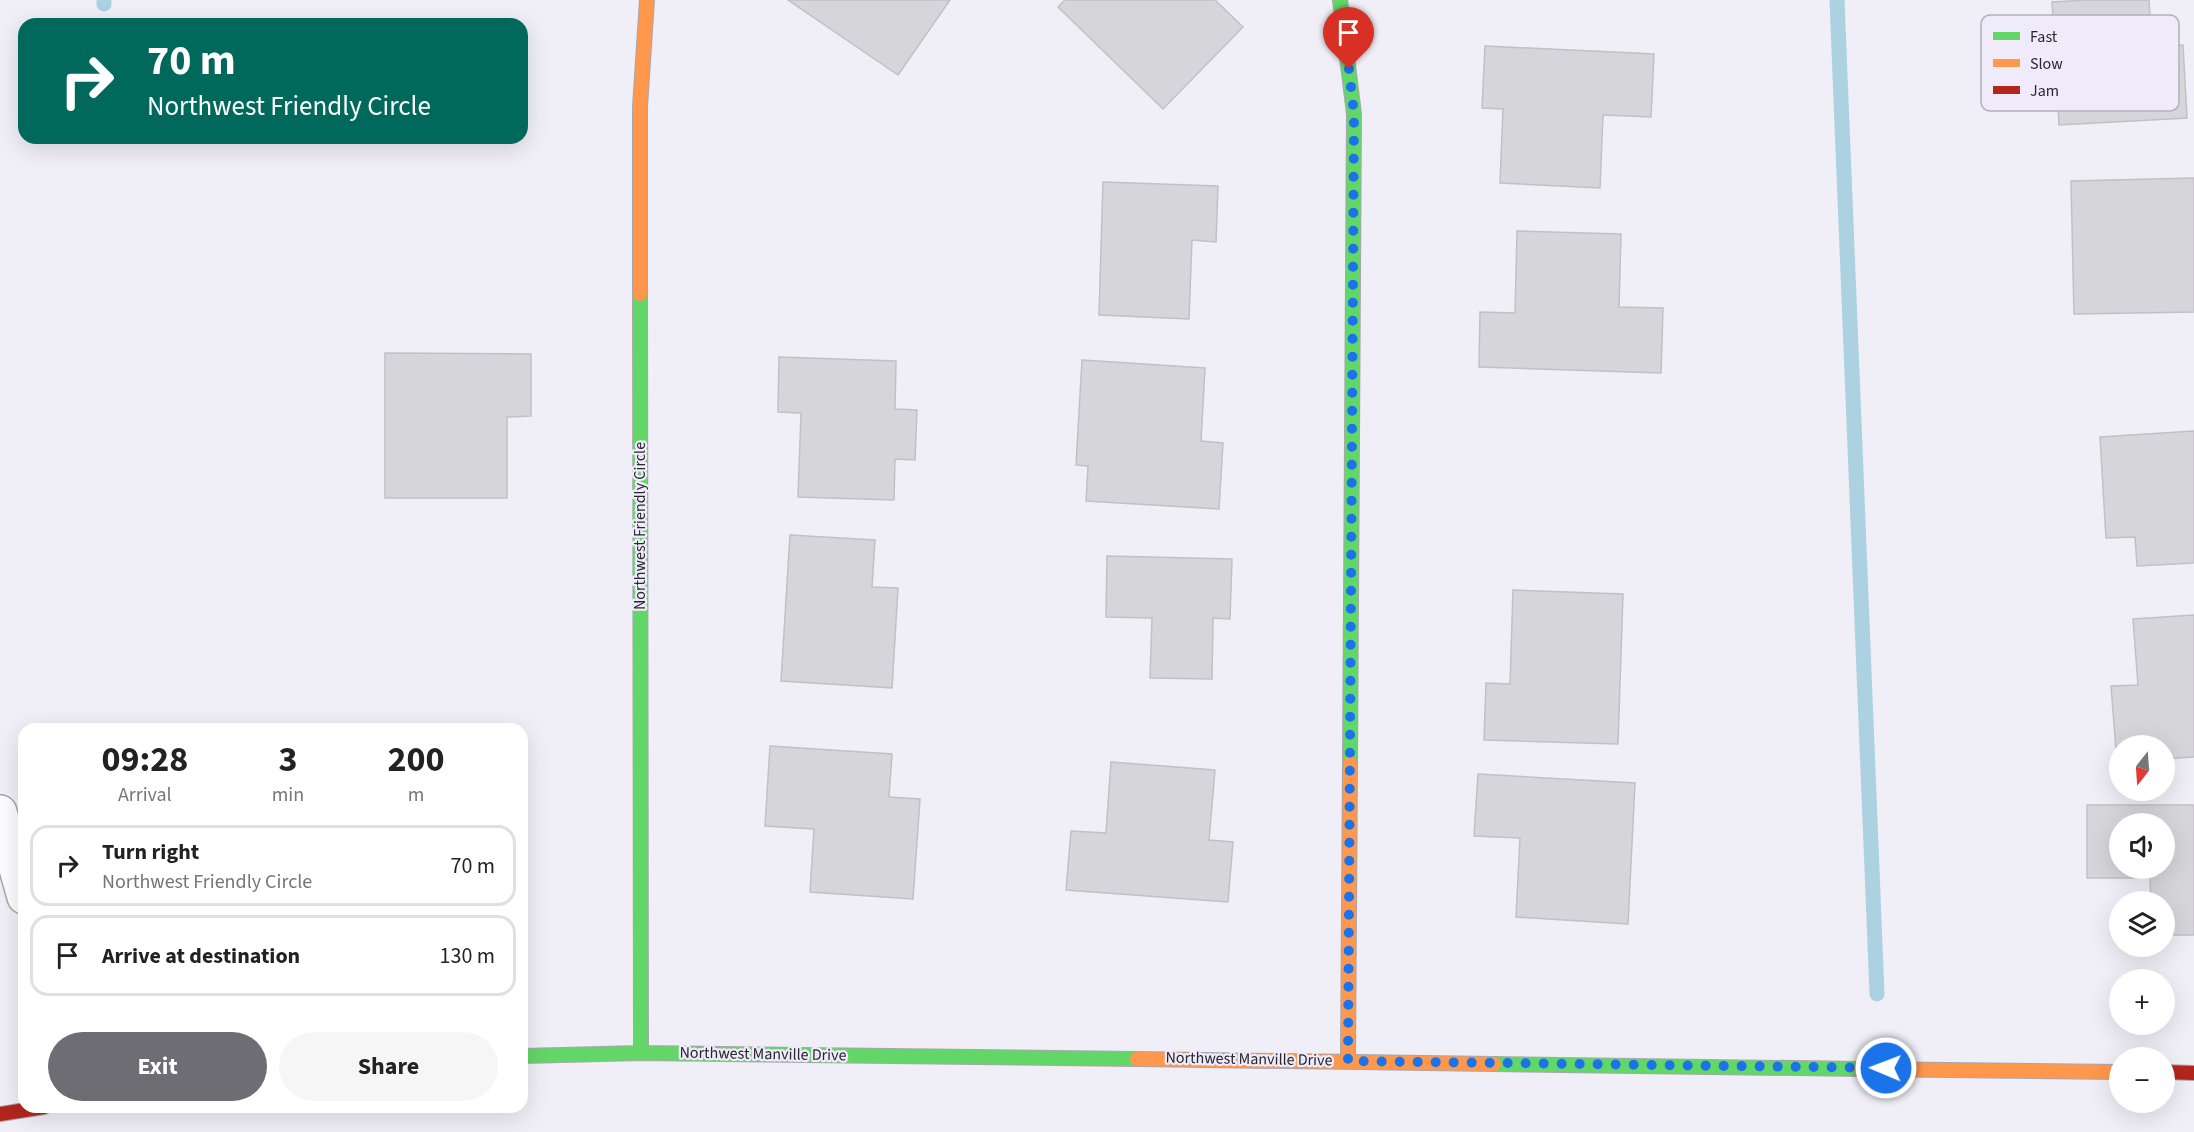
<!DOCTYPE html>
<meta charset="utf-8">
<style>
body{margin:0;font-family:"Source Sans 3",sans-serif;background:#f6f6f6;color:#222;height:100vh;display:flex;flex-direction:column;font-size:22px;white-space:nowrap}
*{box-sizing:border-box;margin:0}
p{font-size:20px;color:#767676}
.icon{flex:none;width:33px;height:33px;fill:none;stroke:currentColor;stroke-width:2;stroke-linecap:round;stroke-linejoin:round}
.map{position:relative;flex:1;overflow:hidden}
.details{position:absolute;left:18px;top:723px;width:510px;height:390px;display:flex;flex-direction:column;background:#fff;border-radius:18px;box-shadow:0 6px 24px #0002}
.details>*{flex:none}
.hud{position:absolute;left:18px;top:18px;width:510px;height:126px;border-radius:18px;box-shadow:0 6px 24px #0002;background:#00695c;color:#fff;overflow:hidden}
.needle{width:39px;rotate:197deg}
.controls{position:absolute;left:2109px;top:735px;display:grid;gap:12px}
.controls a{display:grid;place-items:center;width:66px;height:66px;border-radius:50%;background:#fff;box-shadow:0 6px 24px #0002;font-size:30px}
.pin{position:absolute;display:grid;place-items:center;width:51px;height:51px;color:#fff;margin:-62px -26px;border-radius:50% 50% 50% 0;rotate:-45deg;box-shadow:0 0 6px #0007}
.pin .icon{rotate:45deg}
.me{position:absolute;width:66px;margin:-33px;rotate:271deg;stroke-linejoin:round;filter:drop-shadow(0 0 4px #0008)}
.turn{display:flex;align-items:center;gap:21px;height:126px;padding:0 30px;font-size:27px}
.turn .icon{width:78px;height:78px;stroke-width:2.5}
.turn b{display:block;font-size:42px;line-height:51px}
.eta{display:flex;justify-content:space-evenly;align-items:center;height:102px;text-align:center}
.eta b{font-size:36px;font-weight:700;line-height:42px}
.button{display:flex;gap:12px;margin-top:auto;padding:12px 30px}
.button a{flex:1;height:69px;border-radius:36px;background:#6e6d73;color:#fff;font-size:24px;font-weight:700;line-height:69px;text-align:center}
.button a+a{background:#f6f6f6;color:#222}
ul{padding:0;list-style:none}
li{display:flex;align-items:center;gap:18px;height:81px;margin:0 12px 9px;padding:0 18px;border:3px solid #e0e0e0;border-radius:18px}
li div{flex:1}
li b{display:block;font-size:22px}
li em{font-style:normal}
.map>svg:first-child{display:block}
</style>
<div class="map">
<svg width="2194" height="1132" viewBox="0 0 2194 1132">
<rect width="100%" height="100%" fill="#f0eef6"/>
<g fill="none" stroke-linecap="round" stroke-linejoin="round">
<path stroke="#acd1e1" stroke-width="15" d="M104 0V4
M1837 0 1877 994"/>
</g>
<path fill="#d6d5da" stroke="#c2c0c6" stroke-width="1.5" fill-rule="evenodd" d="M788 0H950L898 75Z
M1065 0H1215L1243 27 1163 109 1058 7Z
M2086 0H2149L2152 47 2183 45 2187 118 2059 125 2052 2Z
M1485 46 1654 54 1651 117 1603 115 1600 188 1500 183 1503 109 1482 108Z
M2194 178V312L2074 314 2071 181Z
M1103 182 1218 186 1216 242 1192 240 1189 319 1099 315Z
M1517 231 1621 234 1619 307 1663 308 1661 373 1479 367 1480 312 1515 313Z
M385 353 531 354V416L507 417V498H385Z
M779 357 896 361 895 409 917 410 915 460 895 459 894 500 798 497 801 413 778 412Z
M1082 360 1205 368 1201 441 1223 443 1219 509 1086 501 1088 466 1076 465Z
M2194 431V563L2137 566 2135 537 2106 538 2100 437Z
M790 535 875 540 872 587 898 588 892 688 781 681Z
M1107 556 1232 559 1230 619 1213 618 1212 679 1150 678 1152 618 1106 617Z
M1513 590 1623 594 1618 744 1484 740 1486 683 1510 684Z
M2194 615V757L2164 759V746H2120V762H2117L2111 686 2138 685 2133 619Z
M770 746 892 754 889 797 920 799 913 899 810 892 814 829 765 826Z
M1111 762 1215 770 1209 840 1233 842 1228 902 1066 890 1071 831 1106 833Z
M1478 774 1635 783 1628 924 1516 917 1520 838 1474 836Z
M2087 805H2194V935H2164V902H2151L2150 878H2087ZM2120 824H2164V868H2120Z"/>
<g fill="none" stroke-linecap="round" stroke-linejoin="round">
<defs>
<path id="street" d="M0 812 24 897"/>
<path id="fast" d="M1340 0 1354 114 1350 763
M640 294 641 1053
M522 1056 641 1053 1137 1059
M1494 1064 1861 1069"/>
<path id="slow" d="M640 294V107L647 0
M1137 1059 1494 1064
M1348 1061 1350 763
M1861 1069 2120 1072"/>
<path id="jam" d="M2164 1072 2194 1073
M0 1114 44 1107"/>
</defs>
<use href="#street" stroke="#a8a7ad" stroke-width="36"/>
<use href="#fast" stroke="#a8a7ad" stroke-width="16"/>
<use href="#slow" stroke="#a8a7ad" stroke-width="16"/>
<use href="#jam" stroke="#a8a7ad" stroke-width="16"/>
<use href="#street" stroke="#fdfcfe" stroke-width="33"/>
<use href="#fast" stroke="#63d668" stroke-width="14"/>
<use href="#slow" stroke="#ff974d" stroke-width="14"/>
<use href="#jam" stroke="#b3261e" stroke-width="14"/>
</g>
<g fill="none" stroke-linecap="round" stroke-linejoin="round">
<path stroke="#1a73e8" stroke-width="10" stroke-dasharray="0 18" d="M1349 69 1354 114 1348 1061 1886 1068"/>
</g>
<g text-anchor="middle" dominant-baseline="central" stroke-width="4.5" stroke-linejoin="round" paint-order="stroke">
<g font-size="16" fill="#28272c" stroke="#efebfa">
<text transform="translate(640 526) rotate(-90)">Northwest Friendly Circle</text>
<text transform="translate(763 1054) rotate(1)">Northwest Manville Drive</text>
<text transform="translate(1249 1059) rotate(1)">Northwest Manville Drive</text>
</g>
</g>
<rect x="1981" y="15" width="198" height="96" rx="9" fill="#efebfa" stroke="#b3b0bc" stroke-width="1.5"/>
<rect x="1993" y="32" width="27" height="8" fill="#63d668"/>
<rect x="1993" y="59" width="27" height="8" fill="#ff974d"/>
<rect x="1993" y="86" width="27" height="8" fill="#b3261e"/>
<g font-size="16" fill="#28272c">
<text x="2030" y="42">Fast</text>
<text x="2030" y="69">Slow</text>
<text x="2030" y="96">Jam</text>
</g>
</svg>
<div class="controls">
<a><svg class="needle" viewBox="-14 -14 28 28"><path d="M0-13l5 13h-10z" fill="#e53935"/><path d="M0 13l5-13h-10z" fill="#767676"/></svg></a>
<a><svg class="icon" aria-label="sound" viewBox="0 0 24 24"><path d="M4 9h4l5-4v14l-5-4H4zM17 9q2 3 0 6"/></svg></a>
<a><svg class="icon" aria-label="layers" viewBox="0 0 24 24"><path d="M12 4l9 5-9 5-9-5zM3 14l9 5 9-5"/></svg></a>
<a>+</a>
<a>−</a>
</div>
<div class="pin" style="left:1349px;top:69px;background:#d93025"><svg class="icon" aria-label="arrive" viewBox="0 0 24 24"><path d="M6 21V4h12l-3 4 3 4H6"/></svg></div>
<svg class="me" style="left:1886px;top:1068px" viewBox="-20 -20 40 40"><circle r="17" fill="#1a73e8" stroke="#fff" stroke-width="3"/><path d="M0-11L8 9 0 5-8 9z" fill="#fff"/></svg>
<div class="hud">
<div class="turn"><svg class="icon" aria-label="right" viewBox="0 0 24 24"><path d="M7 20v-9h11M14 6l5 5-5 5"/></svg><div><b>70 m</b>Northwest Friendly Circle</div></div>
</div>
<section class="details">
<div class="eta">
<div><b>09:28</b><p>Arrival</p></div>
<div><b>3</b><p>min</p></div>
<div><b>200</b><p>m</p></div>
</div>
<ul>
<li><svg class="icon" aria-label="right" viewBox="0 0 24 24"><path d="M7 20v-9h11M14 6l5 5-5 5"/></svg><div><b>Turn right</b><p>Northwest Friendly Circle</p></div><em>70 m</em></li>
<li><svg class="icon" aria-label="arrive" viewBox="0 0 24 24"><path d="M6 21V4h12l-3 4 3 4H6"/></svg><div><b>Arrive at destination</b></div><em>130 m</em></li>
</ul>
<div class="button"><a>Exit</a><a>Share</a></div>
</section>
</div>
